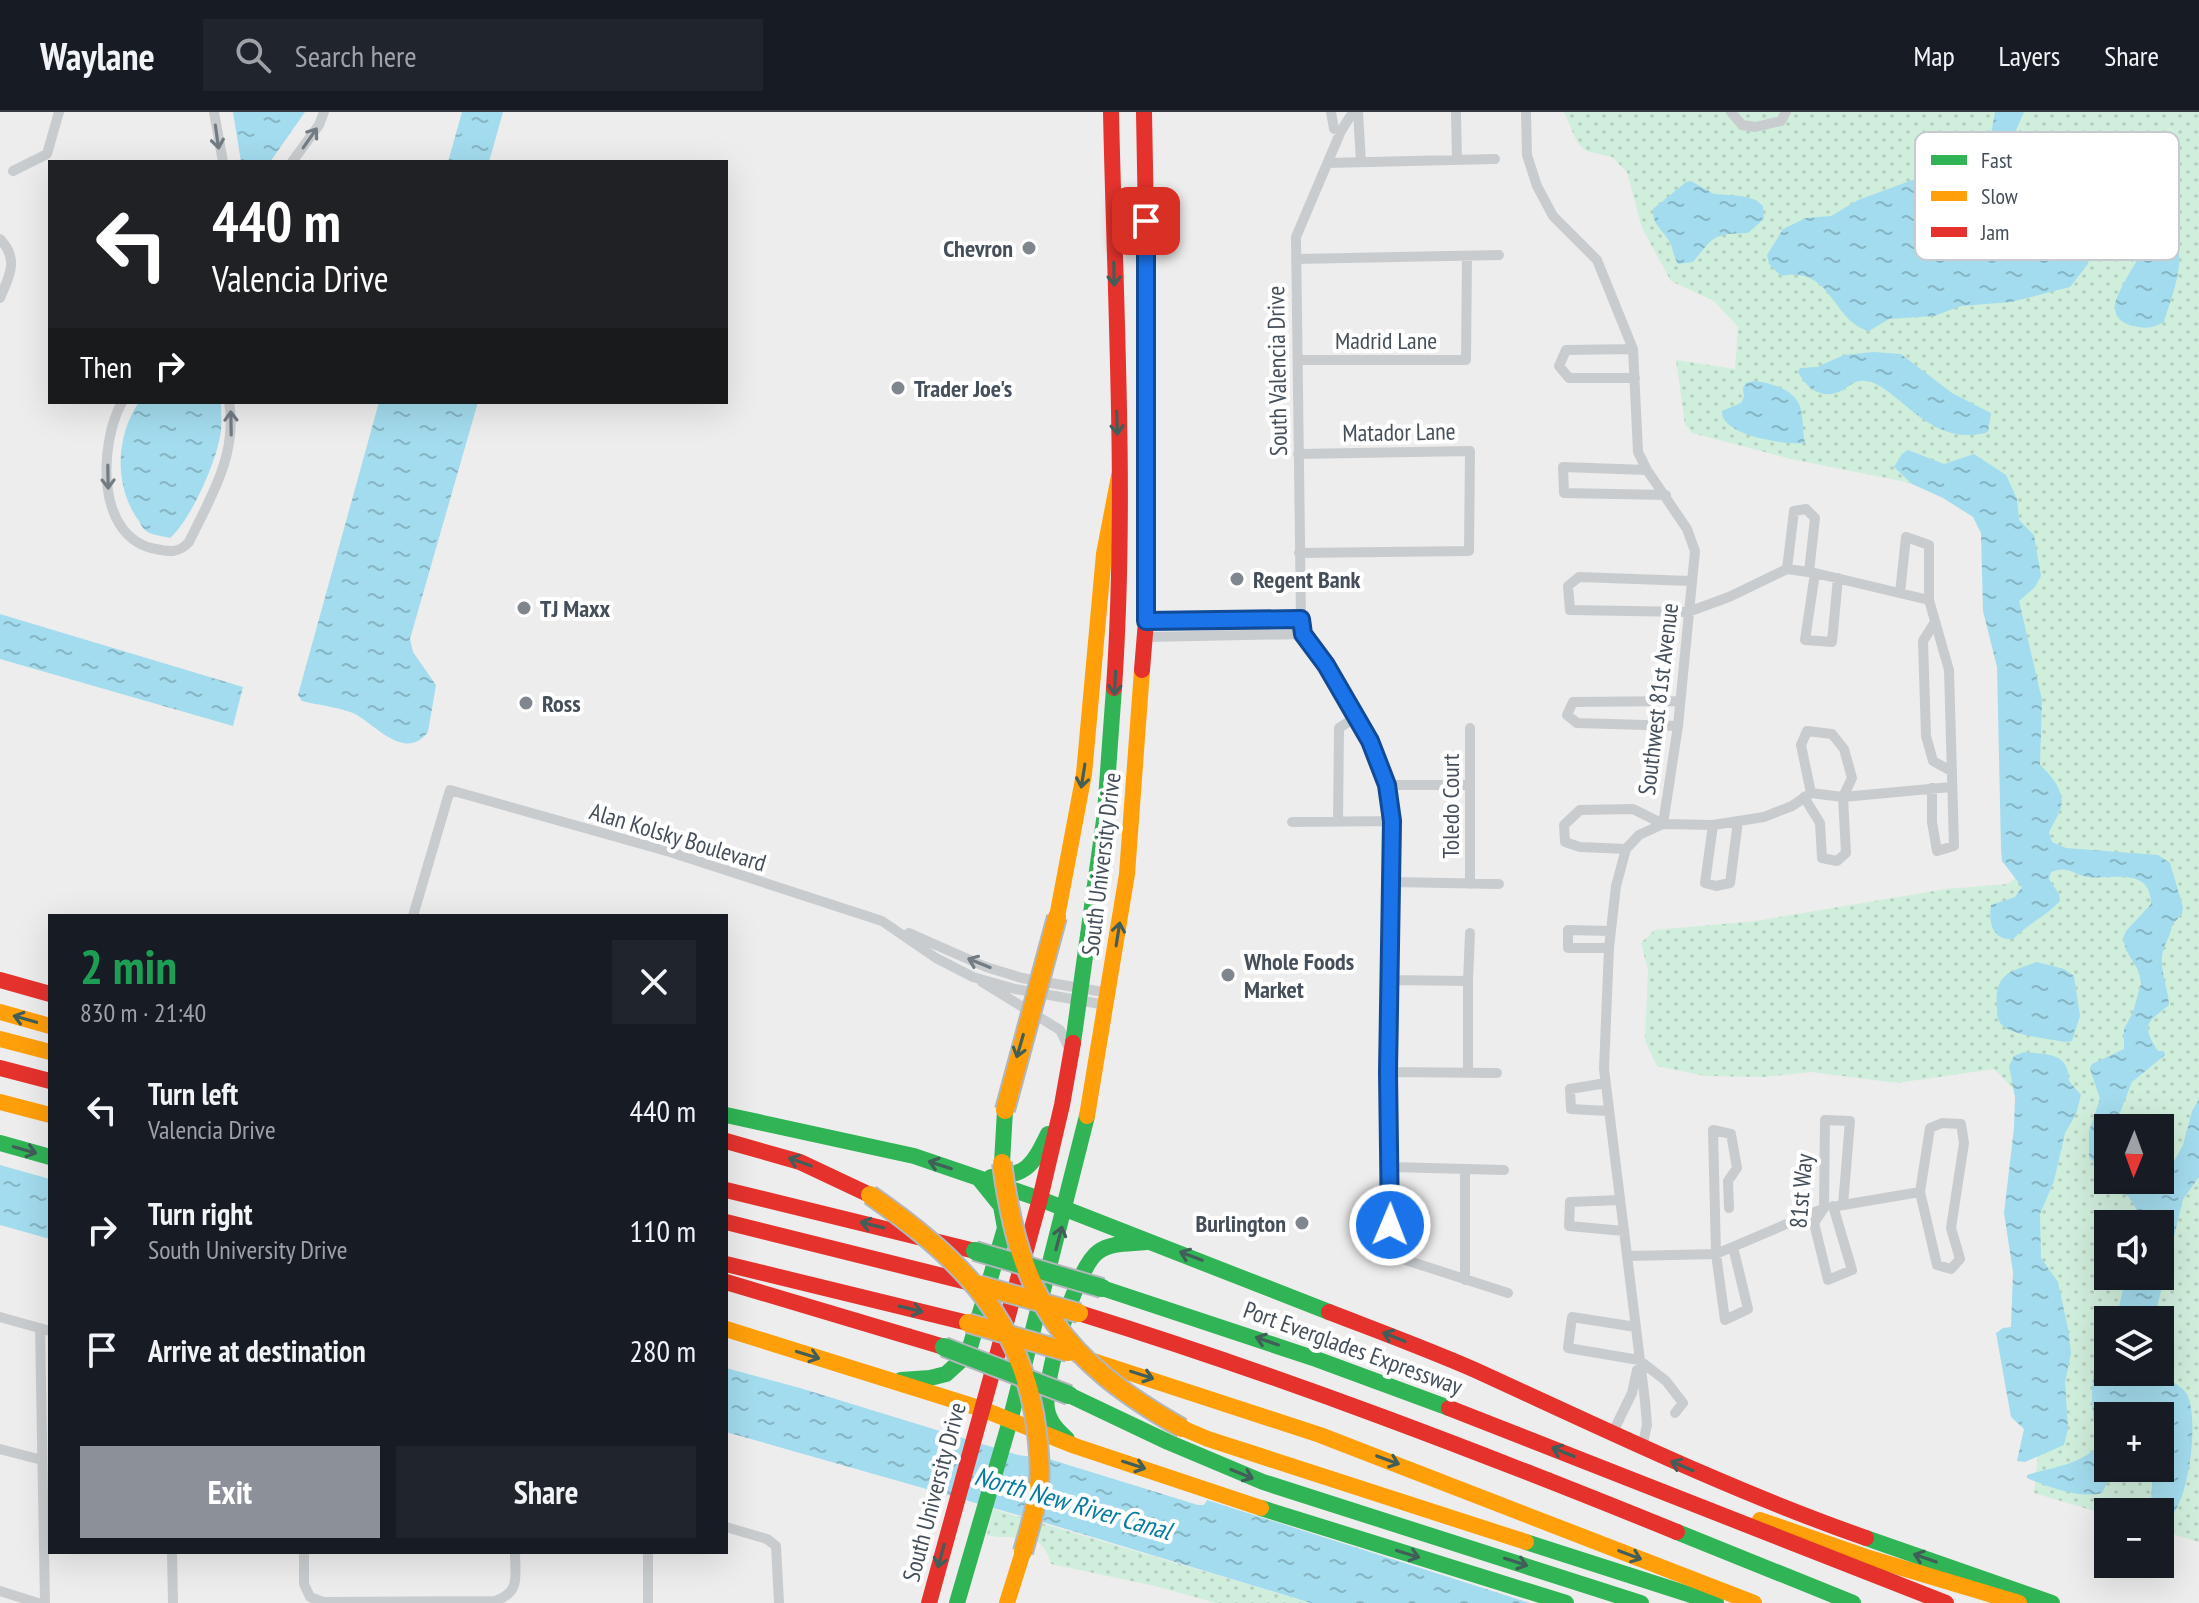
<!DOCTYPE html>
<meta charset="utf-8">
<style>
body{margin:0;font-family:"PT Sans Narrow",sans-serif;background:#20242c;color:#f1f3f6;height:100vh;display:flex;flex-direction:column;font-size:30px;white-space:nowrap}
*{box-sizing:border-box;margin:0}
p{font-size:26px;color:#9ea1a6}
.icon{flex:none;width:44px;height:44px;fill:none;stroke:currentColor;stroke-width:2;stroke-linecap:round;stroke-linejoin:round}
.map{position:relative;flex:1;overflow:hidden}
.side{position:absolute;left:48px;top:802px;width:680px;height:640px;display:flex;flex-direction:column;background:#171b24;border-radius:0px;box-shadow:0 8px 32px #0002}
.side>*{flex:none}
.banner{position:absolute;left:48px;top:48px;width:680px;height:244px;border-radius:0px;box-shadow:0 8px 32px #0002;background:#202124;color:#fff;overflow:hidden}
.needle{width:52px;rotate:181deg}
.tools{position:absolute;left:2094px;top:1002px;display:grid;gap:16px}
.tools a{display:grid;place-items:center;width:80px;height:80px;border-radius:0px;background:#171b24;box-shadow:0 8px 32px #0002;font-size:40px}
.pin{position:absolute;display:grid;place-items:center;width:68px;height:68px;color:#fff;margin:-34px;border-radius:16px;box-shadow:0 4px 12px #0006}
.me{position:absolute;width:88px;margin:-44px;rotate:1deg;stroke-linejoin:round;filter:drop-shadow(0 0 6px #0008)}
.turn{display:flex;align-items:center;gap:28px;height:168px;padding:0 32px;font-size:36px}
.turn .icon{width:104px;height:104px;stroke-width:2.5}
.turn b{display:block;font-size:56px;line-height:68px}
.then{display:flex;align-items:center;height:76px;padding:0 32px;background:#0003;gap:16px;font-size:30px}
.round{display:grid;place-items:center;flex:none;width:84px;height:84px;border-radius:0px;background:#20242c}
.head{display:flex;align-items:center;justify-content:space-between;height:136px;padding:0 32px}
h1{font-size:48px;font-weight:700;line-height:60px;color:#1e9e55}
.primary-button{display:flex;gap:16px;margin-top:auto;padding:16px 32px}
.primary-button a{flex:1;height:92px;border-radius:0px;background:#8c9099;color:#fff;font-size:32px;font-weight:700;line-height:92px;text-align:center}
.primary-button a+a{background:#20242c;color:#f1f3f6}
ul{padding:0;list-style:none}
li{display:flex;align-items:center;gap:24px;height:120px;padding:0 32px}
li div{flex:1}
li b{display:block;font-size:30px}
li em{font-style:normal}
header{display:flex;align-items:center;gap:48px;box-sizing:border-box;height:112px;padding:0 40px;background:#171b24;border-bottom:2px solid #363941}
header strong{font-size:38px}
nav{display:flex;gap:44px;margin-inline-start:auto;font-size:28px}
.search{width:560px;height:72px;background:#20242c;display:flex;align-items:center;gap:20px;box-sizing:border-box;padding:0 28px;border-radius:0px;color:#9ea1a6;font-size:30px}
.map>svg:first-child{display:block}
</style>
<header>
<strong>Waylane</strong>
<div class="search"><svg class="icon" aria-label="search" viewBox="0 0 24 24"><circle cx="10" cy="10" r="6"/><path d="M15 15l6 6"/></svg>Search here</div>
<nav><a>Map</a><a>Layers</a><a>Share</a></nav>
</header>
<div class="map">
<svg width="2199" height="1491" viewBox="0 0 2199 1491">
<defs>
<pattern id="grass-dots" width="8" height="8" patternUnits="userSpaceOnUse" patternTransform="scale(2)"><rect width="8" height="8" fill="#d0eedc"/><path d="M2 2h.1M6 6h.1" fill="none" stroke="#b4cebf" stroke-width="1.8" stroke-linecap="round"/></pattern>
<pattern id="water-ripples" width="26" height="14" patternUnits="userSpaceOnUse" patternTransform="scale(2)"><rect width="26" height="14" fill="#a3dcee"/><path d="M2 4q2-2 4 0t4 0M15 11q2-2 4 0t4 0" fill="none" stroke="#86b5c4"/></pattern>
</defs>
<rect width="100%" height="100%" fill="#eeeded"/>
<path fill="url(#grass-dots)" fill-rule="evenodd" d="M1564 0H2199V1430L2160 1418V1400H2108V1403L2034 1381 2040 1321 2025 989 1994 957 1897 971 1811 960 1763 965 1705 964 1657 954 1645 929 1648 858 1641 831 1655 818 1756 809 1946 777 2008 772 2030 755 1988 385 1969 391 1906 370 1791 347 1692 321 1685 312 1676 248 1735 257 1738 215 1714 189 1671 169 1642 116 1627 60 1612 45 1586 39 1577 30ZM2108 1016H2160V1068H2108ZM2108 1112H2160V1164H2108ZM2108 1208H2160V1260H2108ZM2108 1304H2160V1356H2108Z
M993 1397 1311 1491H1216L1155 1474 1051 1452C1042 1415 1013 1430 987 1423Z"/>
<path fill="url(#water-ripples)" d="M233 0H305L270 50H241Z
M462 0H503L489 50H448Z
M1995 0H2024L2006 41 2007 47 1995 59V67L2009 115 2020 128 2075 106 2094 123 2088 152 2070 175 2011 190 1961 194 1934 204 1889 207 1869 219C1831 209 1833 154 1781 164L1769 152 1767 143 1783 117 1806 106 1831 104 1858 88 1978 44 1988 38Z
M1691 69 1714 82 1742 84 1756 88 1763 94 1764 107 1748 121C1713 122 1714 124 1693 150L1678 152C1673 144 1673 134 1668 127 1660 116 1652 111 1653 97L1686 70Z
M2155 123 2172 125C2190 143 2170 188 2164 210 2153 216 2146 217 2134 214 2123 212 2114 206 2115 193 2115 182 2146 132 2155 123Z
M1874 240 1901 242 1952 281 1991 301 1988 320C1926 339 1893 264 1860 269 1854 269 1848 275 1843 278 1824 288 1808 279 1798 260L1800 256 1817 255 1844 243Z
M1754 269C1769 270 1792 277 1799 292 1804 303 1802 319 1805 331 1786 333 1720 324 1722 299L1741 291 1744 285 1743 276 1746 271Z
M139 290H220L221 293C221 301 222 310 221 318 218 347 191 408 170 426 163 424 151 423 146 419 142 416 141 412 139 409 114 375 115 325 139 290Z
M379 290H478L410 527 413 540 436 573 428 620C406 649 377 615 357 603 345 596 317 593 302 589L298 583Z
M1908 338 1944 352 1974 342 2006 363 2017 387 2019 408 2034 423 2041 464 2035 475 2019 489 2042 588 2040 653C2051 663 2065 679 2061 695 2059 704 2052 712 2049 721L2052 730 2066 736 2158 743 2170 751 2183 795 2182 802 2172 813C2171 825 2163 832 2162 845 2161 861 2168 877 2169 893 2148 910 2140 912 2158 939H2164L2165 943 2132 970 2114 1016H2108V1068H2129L2161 1073 2183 1033 2192 999 2199 987V1065L2183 1087 2154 1208H2116L2126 1164H2160V1112H2138V1100L2129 1085 2111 1075 2102 1059 2089 1045V1019L2100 987 2090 957 2092 952 2124 937V917L2133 900 2141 872 2139 860 2126 838 2123 826 2126 819 2151 792C2151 754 2111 768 2088 765 2072 762 2068 753 2051 760L2049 767 2059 782 2060 789C2046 804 2028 812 2013 827 1993 829 1988 811 1991 793L2015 785 2022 775 2002 749 2001 736 1997 555 1983 499 1981 421 1973 405 1943 386 1912 372 1894 355 1902 342Z
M0 502 243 575 233 614 0 547Z
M2037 850 2064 857 2074 864 2080 904 2072 929 2064 930C2049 927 2013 923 2003 914 1997 909 1997 902 1997 896 1994 862 2009 860 2037 850Z
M2024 940C2047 943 2069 940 2069 969L2081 983 2076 1002 2065 1021 2054 1069 2040 1102 2041 1146 2058 1170 2068 1217 2071 1241 2065 1270 2068 1316 2064 1333 2025 1350 2017 1349 2024 1317 2011 1305 1996 1221 2003 1216 2011 1215 2013 1160 2004 1101 2014 1016 2015 985 2009 954 2014 944Z
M0 1053 50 1067V1127L0 1113Z
M2108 1236V1260H2160V1256C2166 1269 2179 1271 2187 1282 2199 1306 2190 1387 2169 1407H2160V1400H2152C2150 1386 2153 1371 2152 1356H2160V1304H2108V1356H2114L2102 1381C2079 1387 2048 1375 2027 1366V1363C2049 1356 2085 1352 2099 1332 2092 1314 2089 1271 2096 1252 2098 1247 2104 1241 2108 1236Z
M726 1256 800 1276 1018 1343 1049 1347 1198 1393H1204L1207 1388 1530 1491H1311L1046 1411 726 1320Z"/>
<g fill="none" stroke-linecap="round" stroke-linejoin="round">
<path stroke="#c9ccce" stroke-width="10" d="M214 0 223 50
M1331 0 1334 17 1341 19
M1353 0 1341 19 1296 125 1301 507 1303 522 1326 553 1370 629 1387 673 1392 709 1390 1143 1508 1181
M1358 0 1361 50
M1456 0 1457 48
M1526 0 1527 43 1537 74 1553 104 1597 148 1633 237 1638 340 1647 358 1687 417 1695 439 1678 614 1663 712 1639 723 1626 737 1616 774 1609 836 1604 957 1645 1289 1647 1313 1642 1336
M1731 0 1742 13 1755 15 1781 9 1786 0
M292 50 319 13 324 0
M1328 51 1495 47
M13 59 47 42 59 0
M0 127C19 147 10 163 0 186
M1296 147 1499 143
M1633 237 1566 238 1559 254 1569 266H1635
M1299 248H1466L1467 144
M122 290C99 332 95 426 156 437 170 440 179 441 189 430 211 385 238 341 229 290
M1298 342 1470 339 1469 439 1299 441
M1647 358 1563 355 1564 381 1666 383
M1787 457 1794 399 1806 397 1815 406 1809 460
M1815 461 1805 528 1832 530 1838 466
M1691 469 1579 465 1568 474 1570 498 1688 500 1729 485 1787 457 1815 461 1929 488
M1900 481 1906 425 1929 433V488L1949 558 1954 734 1937 739 1932 710V676
M1146 509 1301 507
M1935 510 1923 529 1926 624 1933 649 1951 659
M1145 525 1303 522
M1678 614 1577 611 1567 603 1573 590 1680 589
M1470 616V772
M1387 673H1470
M1804 685 1820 711 1822 746 1837 749 1846 741 1843 685 1852 666 1844 637 1832 622 1807 619 1801 633 1811 681
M1292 710 1392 709
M1338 710 1339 616 1356 605
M1713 713 1705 771 1716 774 1730 771 1738 709
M1626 737 1580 735 1565 730 1564 713 1580 698 1633 697 1663 712 1713 713 1764 705 1792 694 1811 681 1843 685 1951 675
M1392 770 1499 772
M413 804 450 678 670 740 882 809 936 846 973 865 1015 877 1106 893
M909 821 986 855 1022 866 1109 881
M1609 836H1568V818L1611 819
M1390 868 1468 869V961
M1468 869 1470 821
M982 870 1060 918 1069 936
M1388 960 1497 961
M1606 971 1570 977 1571 997 1608 999
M1942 1011 1961 1012 1964 1031 1951 1116 1960 1147 1951 1157 1937 1153 1920 1080 1930 1016Z
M1391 1055 1504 1058
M1620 1088 1570 1090 1569 1114 1624 1119
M1833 1094 1852 1158 1828 1168 1814 1111 1824 1096 1825 1008 1850 1009 1843 1093
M1837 1094 1920 1080
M1729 1096 1728 1069 1737 1056 1731 1022 1713 1018 1716 1142 1725 1208 1748 1197 1733 1135
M1629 1144 1716 1142 1822 1097
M1465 1168V1058
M0 1205 50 1219
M1636 1215 1572 1205 1568 1236 1639 1248 1666 1269 1683 1291 1675 1301
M40 1216 45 1491
M1612 1322 1632 1281 1637 1258
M0 1337 42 1348
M726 1415 767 1427 776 1434 779 1491
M172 1440 173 1491
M304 1440V1472L310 1485 323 1490 495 1489C521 1480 515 1465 515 1440
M648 1440V1491
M0 1479 38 1491"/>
<path stroke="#30b455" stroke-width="16" d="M1073 931 1105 701 1114 576
M726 1003 914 1044 1040 1087 1329 1200
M0 1031 50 1045
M1002 1051 1005 998
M991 1065C1027 1064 1033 1053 1048 1022
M1102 1176 1316 1247 1449 1296
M901 1268 930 1266 946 1262 968 1242 1005 1116 1001 1094 980 1068
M1069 1283 1168 1330 1263 1370 1641 1491
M1067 1327C1058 1319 1049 1310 1047 1297 1042 1270 1076 1155 1098 1140 1111 1130 1131 1132 1146 1130
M1261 1396 1566 1491
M1677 1420 1853 1491
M1866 1426 2052 1491
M1526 1430 1716 1491
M957 1491 1010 1309 1087 1004"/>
<path stroke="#ff9f0a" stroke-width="16" d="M1057 805 1084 662 1104 442 1119 364
M0 900 50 914
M0 927 50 940
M0 990 50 1003
M1087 1004 1127 762 1142 558
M726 1217 982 1297 1075 1334 1261 1396
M1078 1244 1320 1323 1754 1491
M1182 1316 1208 1327 1526 1430
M1760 1408 1869 1446 2019 1491
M1007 1491 1023 1440"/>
<path stroke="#e5322d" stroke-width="16" d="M1111 0C1115 191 1127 385 1114 576
M1142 558 1146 509 1148 219 1144 0
M0 868 50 882
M0 956 50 969
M726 1029 800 1050 870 1083
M726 1078 975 1139
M726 1110 979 1173
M726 1152 968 1211
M726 1170 944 1235
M1329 1200C1378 1219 1427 1237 1475 1258 1604 1317 1732 1379 1866 1426
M1079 1201C1282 1264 1480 1340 1677 1420
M1449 1296 1946 1491
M929 1491 1040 1087 1062 993 1073 931"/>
<defs>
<path id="fast-bridge" d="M975 1139 1102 1176
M944 1235 1069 1283"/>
<path id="slow-bridge" d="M1005 998 1057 805
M1002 1051C1020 1188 1062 1248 1182 1316
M870 1083C953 1141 1015 1198 1034 1301 1038 1325 1041 1350 1039 1375 1036 1397 1029 1418 1023 1440
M979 1173 1079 1201
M968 1211 1068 1240"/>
</defs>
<use href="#fast-bridge" stroke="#b2b7bd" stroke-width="22" stroke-linecap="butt"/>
<use href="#slow-bridge" stroke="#b2b7bd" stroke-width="22" stroke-linecap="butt"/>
<use href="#fast-bridge" stroke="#30b455" stroke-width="18"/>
<use href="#slow-bridge" stroke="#ff9f0a" stroke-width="18"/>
</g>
<defs><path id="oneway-shaft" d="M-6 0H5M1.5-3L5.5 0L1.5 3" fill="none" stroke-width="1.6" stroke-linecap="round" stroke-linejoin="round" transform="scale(2)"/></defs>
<g stroke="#737b83">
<use href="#oneway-shaft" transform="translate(217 25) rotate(82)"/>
<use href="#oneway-shaft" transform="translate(310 26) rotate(-55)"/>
<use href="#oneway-shaft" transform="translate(231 311) rotate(-91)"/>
<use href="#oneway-shaft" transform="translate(108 365) rotate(89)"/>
<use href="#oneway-shaft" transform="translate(979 851) rotate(-158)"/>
</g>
<g stroke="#415e59">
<use href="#oneway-shaft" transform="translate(1114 162) rotate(89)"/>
<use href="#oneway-shaft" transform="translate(1117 311) rotate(88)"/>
<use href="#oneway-shaft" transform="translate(1115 571) rotate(93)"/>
<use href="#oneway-shaft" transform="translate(1083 664) rotate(99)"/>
<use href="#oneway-shaft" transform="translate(1118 822) rotate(-81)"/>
<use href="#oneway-shaft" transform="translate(25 907) rotate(-164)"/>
<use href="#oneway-shaft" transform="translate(1020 934) rotate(106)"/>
<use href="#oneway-shaft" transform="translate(25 1038) rotate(16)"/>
<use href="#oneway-shaft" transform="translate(800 1050) rotate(-160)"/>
<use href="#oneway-shaft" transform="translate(940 1053) rotate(-162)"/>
<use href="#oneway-shaft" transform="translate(872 1113) rotate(-166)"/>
<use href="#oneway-shaft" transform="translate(1059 1126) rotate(-75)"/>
<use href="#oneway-shaft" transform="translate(1191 1144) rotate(-159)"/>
<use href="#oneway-shaft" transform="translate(911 1197) rotate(14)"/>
<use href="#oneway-shaft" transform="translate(1394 1225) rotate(-158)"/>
<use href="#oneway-shaft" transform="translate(1267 1229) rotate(-161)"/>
<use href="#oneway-shaft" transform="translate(808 1243) rotate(17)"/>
<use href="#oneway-shaft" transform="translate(1142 1263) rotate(18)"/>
<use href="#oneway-shaft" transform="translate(1563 1340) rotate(-158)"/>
<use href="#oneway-shaft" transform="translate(1388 1348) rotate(20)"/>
<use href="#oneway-shaft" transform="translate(1134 1353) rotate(18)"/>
<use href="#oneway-shaft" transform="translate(1682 1354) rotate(-157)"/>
<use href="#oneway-shaft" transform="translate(1242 1362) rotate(22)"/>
<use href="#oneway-shaft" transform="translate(1408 1442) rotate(17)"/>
<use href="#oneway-shaft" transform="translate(1630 1443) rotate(21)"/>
<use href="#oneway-shaft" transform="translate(941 1444) rotate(105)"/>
<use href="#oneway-shaft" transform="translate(1925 1446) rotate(-161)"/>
<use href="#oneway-shaft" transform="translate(1516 1450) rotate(18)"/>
</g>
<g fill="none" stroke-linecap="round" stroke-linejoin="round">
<defs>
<path id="route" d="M1146 109V509L1301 507 1303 522 1326 553 1370 629 1387 673 1392 709 1388 960 1390 1113"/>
</defs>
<use href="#route" stroke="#114b97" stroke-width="20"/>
<use href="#route" stroke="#1a73e8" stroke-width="14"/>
</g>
<g fill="#80868d" stroke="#fff" stroke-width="3">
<circle cx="1029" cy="136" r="8"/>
<circle cx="898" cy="276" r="8"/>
<circle cx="1237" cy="467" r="8"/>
<circle cx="524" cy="496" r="8"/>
<circle cx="526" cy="591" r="8"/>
<circle cx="1228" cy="863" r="8"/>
<circle cx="1302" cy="1111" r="8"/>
</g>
<g text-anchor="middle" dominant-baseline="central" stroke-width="8" stroke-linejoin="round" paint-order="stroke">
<g font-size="24" font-weight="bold" fill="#444f5a" stroke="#fff" text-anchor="start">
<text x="1013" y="136" text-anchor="end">Chevron</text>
<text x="914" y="276">Trader Joe's</text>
<text x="1253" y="467">Regent Bank</text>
<text x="540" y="496">TJ Maxx</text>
<text x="542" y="591">Ross</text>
<text x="1244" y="849">Whole Foods<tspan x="1244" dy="28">Market</tspan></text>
<text x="1286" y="1111" text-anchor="end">Burlington</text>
</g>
<g font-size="24" fill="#444f5a" stroke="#fff">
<text x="1386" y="228">Madrid Lane</text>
<text transform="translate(1277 259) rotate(-91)">South Valencia Drive</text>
<text transform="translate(1399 320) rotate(-1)">Matador Lane</text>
<text transform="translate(1658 587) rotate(-83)">Southwest 81st Avenue</text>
<text transform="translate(1450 694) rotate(-90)">Toledo Court</text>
<text transform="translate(678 725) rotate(17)">Alan Kolsky Boulevard</text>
<text transform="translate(1101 752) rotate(-83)">South University Drive</text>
<text transform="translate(1801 1079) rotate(-85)">81st Way</text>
<text transform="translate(1353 1236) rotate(20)">Port Everglades Expressway</text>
<text transform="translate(934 1380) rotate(-75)">South University Drive</text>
</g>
<g font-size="26" font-style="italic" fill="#087da0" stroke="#fff">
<text transform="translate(1073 1391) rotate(16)">North New River Canal</text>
</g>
</g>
<rect x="1915" y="20" width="264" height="128" rx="12" fill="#fff" stroke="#c7cace" stroke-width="2"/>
<rect x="1931" y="43" width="36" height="10" fill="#30b455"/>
<rect x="1931" y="79" width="36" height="10" fill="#ff9f0a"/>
<rect x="1931" y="115" width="36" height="10" fill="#e5322d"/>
<g font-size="22" fill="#444f5a">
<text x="1981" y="56">Fast</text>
<text x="1981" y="92">Slow</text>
<text x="1981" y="128">Jam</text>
</g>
</svg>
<div class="tools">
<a><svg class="needle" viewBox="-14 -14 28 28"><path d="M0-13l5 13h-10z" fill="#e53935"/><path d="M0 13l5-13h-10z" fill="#9ea1a6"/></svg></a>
<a><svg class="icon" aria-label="sound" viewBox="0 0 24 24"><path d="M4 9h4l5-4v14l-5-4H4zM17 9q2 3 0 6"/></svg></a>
<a><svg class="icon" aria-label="layers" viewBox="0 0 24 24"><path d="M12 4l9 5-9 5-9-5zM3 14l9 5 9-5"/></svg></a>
<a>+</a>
<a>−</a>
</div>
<div class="pin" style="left:1146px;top:109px;background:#d93025"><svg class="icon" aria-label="arrive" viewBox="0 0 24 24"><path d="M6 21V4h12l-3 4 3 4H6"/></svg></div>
<svg class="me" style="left:1390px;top:1113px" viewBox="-20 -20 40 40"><circle r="17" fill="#1a73e8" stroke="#fff" stroke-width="3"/><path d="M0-11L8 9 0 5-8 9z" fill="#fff"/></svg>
<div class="banner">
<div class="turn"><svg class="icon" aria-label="left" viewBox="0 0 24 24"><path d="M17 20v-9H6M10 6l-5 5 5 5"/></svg><div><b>440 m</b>Valencia Drive</div></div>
<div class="then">Then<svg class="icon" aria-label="right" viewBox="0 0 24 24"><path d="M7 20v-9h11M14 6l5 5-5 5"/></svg></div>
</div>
<section class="side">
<div class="head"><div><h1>2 min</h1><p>830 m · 21:40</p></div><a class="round"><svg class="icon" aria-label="close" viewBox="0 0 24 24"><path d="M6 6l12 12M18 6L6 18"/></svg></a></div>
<ul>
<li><svg class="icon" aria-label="left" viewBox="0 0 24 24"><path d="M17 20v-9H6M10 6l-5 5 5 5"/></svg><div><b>Turn left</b><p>Valencia Drive</p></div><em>440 m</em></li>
<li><svg class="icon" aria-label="right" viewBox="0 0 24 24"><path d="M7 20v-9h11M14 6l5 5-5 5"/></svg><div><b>Turn right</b><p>South University Drive</p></div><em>110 m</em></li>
<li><svg class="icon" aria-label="arrive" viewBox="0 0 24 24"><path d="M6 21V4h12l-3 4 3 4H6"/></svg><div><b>Arrive at destination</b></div><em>280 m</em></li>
</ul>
<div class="primary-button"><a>Exit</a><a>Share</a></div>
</section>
</div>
